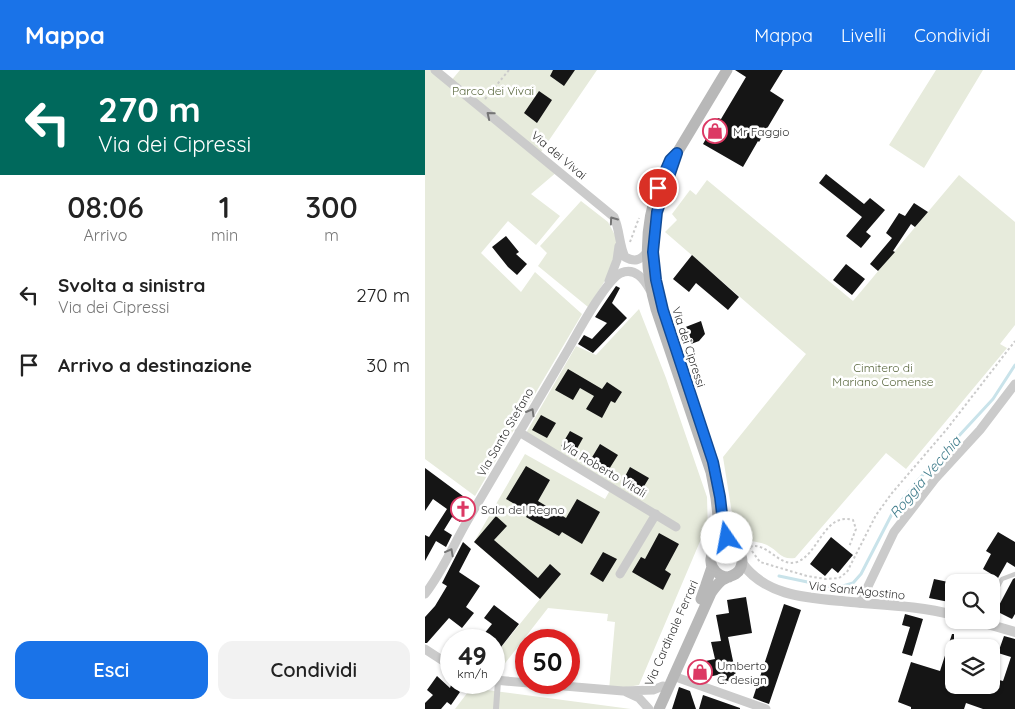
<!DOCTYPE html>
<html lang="it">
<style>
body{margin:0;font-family:Quicksand,sans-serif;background:#f2f2f2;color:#222;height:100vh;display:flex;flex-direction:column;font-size:19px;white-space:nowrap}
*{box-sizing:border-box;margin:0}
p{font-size:16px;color:#767676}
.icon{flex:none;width:28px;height:28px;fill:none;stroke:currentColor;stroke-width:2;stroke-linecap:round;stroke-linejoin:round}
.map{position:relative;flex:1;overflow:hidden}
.sheet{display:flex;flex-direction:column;background:#fff;width:425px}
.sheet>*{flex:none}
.banner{background:#00695c;color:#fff;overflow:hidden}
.fabs{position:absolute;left:520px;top:504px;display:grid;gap:10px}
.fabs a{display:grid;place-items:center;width:55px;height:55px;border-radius:10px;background:#fff;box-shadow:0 1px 4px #0004;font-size:25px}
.speed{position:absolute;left:15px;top:559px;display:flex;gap:10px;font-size:25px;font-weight:700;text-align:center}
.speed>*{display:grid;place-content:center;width:65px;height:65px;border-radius:50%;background:#fff;box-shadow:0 1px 4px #0004;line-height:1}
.speed small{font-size:12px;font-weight:400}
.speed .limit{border:8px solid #d22;background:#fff;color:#111}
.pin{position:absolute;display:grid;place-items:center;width:42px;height:42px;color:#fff;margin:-21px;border:2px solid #fff;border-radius:50%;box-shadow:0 1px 5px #0007}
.me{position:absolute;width:55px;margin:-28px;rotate:348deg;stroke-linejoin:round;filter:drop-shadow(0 0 4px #0008)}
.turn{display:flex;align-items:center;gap:18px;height:105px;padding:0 15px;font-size:22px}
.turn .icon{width:65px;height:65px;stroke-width:2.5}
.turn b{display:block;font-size:35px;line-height:42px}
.eta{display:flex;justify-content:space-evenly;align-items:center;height:85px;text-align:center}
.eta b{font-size:30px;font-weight:600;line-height:35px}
.action{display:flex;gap:10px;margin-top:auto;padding:10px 15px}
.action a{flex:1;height:58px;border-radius:15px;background:#1a73e8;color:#fff;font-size:20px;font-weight:600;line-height:58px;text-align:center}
.action a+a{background:#f2f2f2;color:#222}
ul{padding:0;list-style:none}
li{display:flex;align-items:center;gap:15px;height:70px;padding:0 15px}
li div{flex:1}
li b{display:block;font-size:19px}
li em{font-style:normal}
header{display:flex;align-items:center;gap:30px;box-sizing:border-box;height:70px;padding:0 25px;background:#1a73e8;color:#fff}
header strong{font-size:24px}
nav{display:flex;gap:28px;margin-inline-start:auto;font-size:18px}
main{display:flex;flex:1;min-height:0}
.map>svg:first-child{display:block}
</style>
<header>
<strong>Mappa</strong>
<nav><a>Mappa</a><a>Livelli</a><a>Condividi</a></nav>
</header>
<main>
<section class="sheet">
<div class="banner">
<div class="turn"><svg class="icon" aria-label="left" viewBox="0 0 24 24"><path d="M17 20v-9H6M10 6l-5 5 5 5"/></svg><div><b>270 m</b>Via dei Cipressi</div></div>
</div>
<div class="eta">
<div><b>08:06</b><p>Arrivo</p></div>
<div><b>1</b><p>min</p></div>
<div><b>300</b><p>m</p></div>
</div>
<ul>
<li><svg class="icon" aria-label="left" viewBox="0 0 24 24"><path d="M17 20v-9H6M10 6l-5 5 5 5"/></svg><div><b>Svolta a sinistra</b><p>Via dei Cipressi</p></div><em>270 m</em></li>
<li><svg class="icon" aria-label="arrive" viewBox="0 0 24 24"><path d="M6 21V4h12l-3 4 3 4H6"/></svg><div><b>Arrivo a destinazione</b></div><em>30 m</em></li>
</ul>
<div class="action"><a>Esci</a><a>Condividi</a></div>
</section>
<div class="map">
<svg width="590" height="639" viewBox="0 0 590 639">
<rect width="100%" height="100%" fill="#fff"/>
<path fill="#e7ebdc" d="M0 0H10L25 12 35 0H172L116 82 133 101 106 124 135 146 111 175 83 151 56 183 96 222 110 202 157 244 50 426 0 389Z
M511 0H558L499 98 464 75Z
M534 105 590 152V255L575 274 582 278 481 399 461 383 370 488C355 490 354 481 342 475 325 468 319 476 309 456L298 387 381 284 240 162 252 150 247 144 265 120 271 125 282 110 428 231Z
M156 131 183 152 192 169 185 203 163 237 113 196 122 183 115 176Z
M214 239 241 308 282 427 283 462 276 469 214 615 184 620 190 552 182 551 183 544 123 538 74 601 69 600V586L115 529 49 472 100 384 180 429 188 415 101 363 151 276 171 285Z
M46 618 206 639H30Z"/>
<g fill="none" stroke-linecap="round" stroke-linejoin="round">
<path stroke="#c9e3ea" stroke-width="3" d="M354 506 411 518 428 513 436 504 469 440 494 409 568 329 590 295"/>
</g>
<path fill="#151515" d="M128 0H150L139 16 125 6Z
M310 0H358L345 21 359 30 334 72 333 71 318 97 278 74 293 48 296 49 321 7Z
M114 21 127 30 112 53 99 43Z
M401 104 439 134 445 128 460 140 441 162 446 166 436 178 421 166 437 147 394 113Z
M489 133 503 142 490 157 486 154 468 181 470 182 453 201 445 194 467 168 461 163 474 143 480 146Z
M81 166 94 182 91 184 102 194 92 205 83 197 67 177Z
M267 185 314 227 303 240 271 213 264 222 248 209Z
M421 194 440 209 427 225 408 210Z
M191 216 195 218 187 233 202 248 168 283 153 274 159 265 167 269 182 253 170 247Z
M276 251 280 264 274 271 266 274 263 270 258 258Z
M143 299 177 319 182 312 197 322 190 333 186 331 177 348 161 339 169 326 155 318 148 330 130 320Z
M116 345 131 353 122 368 107 360Z
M145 361 158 368 149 384 136 376Z
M175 374 193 385 181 404 163 394Z
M101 396 125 410 113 431 141 448 152 429 175 442 157 474 137 462 134 466 101 447 104 442 81 429Z
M205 397 224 408 218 418 213 415 211 420 197 412Z
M0 398 46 432 35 452 27 447 19 460 27 465 21 477 11 471 0 491V465L4 467 22 439 8 429 0 441Z
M71 446 82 456 69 470 113 508 125 494 136 504 115 529 49 472Z
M573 462 590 472V497L582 492 573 508 558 499 566 484 561 481Z
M234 463 254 474 240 500 246 504 238 520 207 502 216 487 220 489Z
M406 467 428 485 413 503 407 498 400 506 385 494Z
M38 472 46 479 34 502 55 516 41 537 49 543 37 558 24 548 2 573H0V547L10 536 22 516 17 513Z
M178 482 192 489 178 512 165 504Z
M590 508V544L587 549 571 541 588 509Z
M509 509 528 513 526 520H529V533L504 528Z
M321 527 327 563 303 567 312 610 298 612 297 604 274 609 271 593 290 589 286 572 296 571 291 545 304 543 302 530Z
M359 534 376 540 344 634 328 628Z
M69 535 94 554 69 586V570H54L67 554 59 548Z
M480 544 498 549 487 586 477 583 485 557 477 555Z
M527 564H529V615H566V608L578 611 586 587 573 583 579 566 590 569V639H558L541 633 539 639H486V637L473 632 486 592 515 601Z
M12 606 25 618 26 615 35 622 26 635 22 632 16 639H0V633L8 625 2 620Z
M254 617 265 621 271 639H247Z
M278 625 315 638V639H274Z"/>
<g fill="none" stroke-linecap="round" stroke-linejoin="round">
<path stroke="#cbcbcb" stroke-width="2" stroke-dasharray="2.5 2.5" stroke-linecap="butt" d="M60 29 84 0
M205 172 214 148
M324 477 335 492 382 506 401 509 414 508 422 502 451 445 467 423 522 359 590 271
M325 477C342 471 354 498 372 492 394 484 399 442 428 450L431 459 424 477"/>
<path stroke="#cbcbcb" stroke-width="4.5" d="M566 529 577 509 590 504"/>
<path stroke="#cbcbcb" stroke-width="6" d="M71 639 73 611"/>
<path stroke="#cbcbcb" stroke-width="9" d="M10 0 189 147C195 160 194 175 200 187 209 192 215 191 222 182
M184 211 192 190 194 176
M94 362 251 457
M195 504 231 444
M0 524C18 501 29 473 44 448 77 391 111 335 144 278 153 262 181 210 196 203 210 197 219 209 225 220
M435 533 469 462 510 409 555 360 590 314
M0 579 26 596
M248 606 341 639
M69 610 198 621 228 620 238 616
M201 622 214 628 224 639"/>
<path stroke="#cbcbcb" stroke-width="10" d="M317 493C342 528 387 528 426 532 460 535 495 536 529 545
M549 550 590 562"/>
<path stroke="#b8b8b8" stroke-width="11" d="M298 451 302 467 309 477
M290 481 293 472 294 455 291 428 286 402 231 239C219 197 219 154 235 113 240 101 244 92 252 83L302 0
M276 529 287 497
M234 639 286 523C289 519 292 514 296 511 302 506 312 506 315 499 323 483 304 468 291 480 279 491 290 507 304 507"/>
</g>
<defs><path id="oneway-chevron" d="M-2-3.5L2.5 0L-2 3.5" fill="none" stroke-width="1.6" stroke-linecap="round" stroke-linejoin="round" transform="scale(1.25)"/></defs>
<g stroke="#757575">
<use href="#oneway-chevron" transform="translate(65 45) rotate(-141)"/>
<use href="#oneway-chevron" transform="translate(188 150) rotate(-125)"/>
<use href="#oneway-chevron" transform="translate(106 342) rotate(-60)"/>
<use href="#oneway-chevron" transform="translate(25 482) rotate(-62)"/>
</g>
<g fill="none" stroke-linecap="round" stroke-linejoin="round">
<defs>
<path id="route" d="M233 118 245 90 252 83 232 142 228 182 231 210 238 240 288 392 295 427 299 461 302 468"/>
</defs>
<use href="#route" stroke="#114b97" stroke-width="12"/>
<use href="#route" stroke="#1a73e8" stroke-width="9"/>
</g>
<defs>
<symbol id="shop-ring" viewBox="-11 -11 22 22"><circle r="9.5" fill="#fff" stroke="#dc3964" stroke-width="1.5"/><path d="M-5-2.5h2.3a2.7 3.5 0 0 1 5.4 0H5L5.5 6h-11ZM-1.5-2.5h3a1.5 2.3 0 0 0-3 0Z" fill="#dc3964"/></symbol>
<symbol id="church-ring" viewBox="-11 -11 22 22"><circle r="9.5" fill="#fff" stroke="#dc3964" stroke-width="1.5"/><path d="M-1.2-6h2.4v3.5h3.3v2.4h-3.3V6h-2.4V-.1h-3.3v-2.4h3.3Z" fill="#dc3964"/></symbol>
</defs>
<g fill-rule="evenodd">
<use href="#shop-ring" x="276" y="47" width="28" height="28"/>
<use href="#church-ring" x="24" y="425" width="28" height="28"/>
<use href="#shop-ring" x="261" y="588" width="28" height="28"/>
</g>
<g text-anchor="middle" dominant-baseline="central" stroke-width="5" stroke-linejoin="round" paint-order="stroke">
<g font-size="12" fill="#59673e" stroke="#fff">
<text x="68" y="20">Parco dei Vivai</text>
<text x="458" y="297">Cimitero di<tspan x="458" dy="14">Mariano Comense</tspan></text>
</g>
<g font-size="12" fill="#2e2e2e" stroke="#fff" text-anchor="start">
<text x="308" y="61">Mr Faggio</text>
<text x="56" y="439">Sala del Regno</text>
<text x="292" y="595">Umberto<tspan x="292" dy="14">C. design</tspan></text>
</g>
<g font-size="12" fill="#2e2e2e" stroke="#fff">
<text transform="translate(134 85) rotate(40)">Via dei Vivai</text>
<text transform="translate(264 277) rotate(72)">Via dei Cipressi</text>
<text transform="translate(80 362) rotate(-60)">Via Santo Stefano</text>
<text transform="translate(179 399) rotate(31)">Via Roberto Vitali</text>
<text transform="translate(432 520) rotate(6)">Via Sant'Agostino</text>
<text transform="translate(246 563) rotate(-66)">Via Cardinale Ferrari</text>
</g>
<g font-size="14" font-style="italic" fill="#407d8c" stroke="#fff">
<text transform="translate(500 407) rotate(-50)">Roggia Vecchia</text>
</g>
</g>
</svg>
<div class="fabs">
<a><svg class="icon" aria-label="search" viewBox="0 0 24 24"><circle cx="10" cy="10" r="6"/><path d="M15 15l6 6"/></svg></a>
<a><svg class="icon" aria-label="layers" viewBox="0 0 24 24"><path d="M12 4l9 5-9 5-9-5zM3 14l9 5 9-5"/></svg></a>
</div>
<div class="speed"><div>49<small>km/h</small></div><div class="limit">50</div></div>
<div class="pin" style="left:233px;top:118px;background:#d93025"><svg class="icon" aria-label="arrive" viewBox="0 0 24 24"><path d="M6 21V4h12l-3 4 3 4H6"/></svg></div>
<svg class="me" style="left:302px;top:468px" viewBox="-20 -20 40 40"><circle r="19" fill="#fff"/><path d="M0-13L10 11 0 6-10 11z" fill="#1a73e8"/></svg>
</div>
</main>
